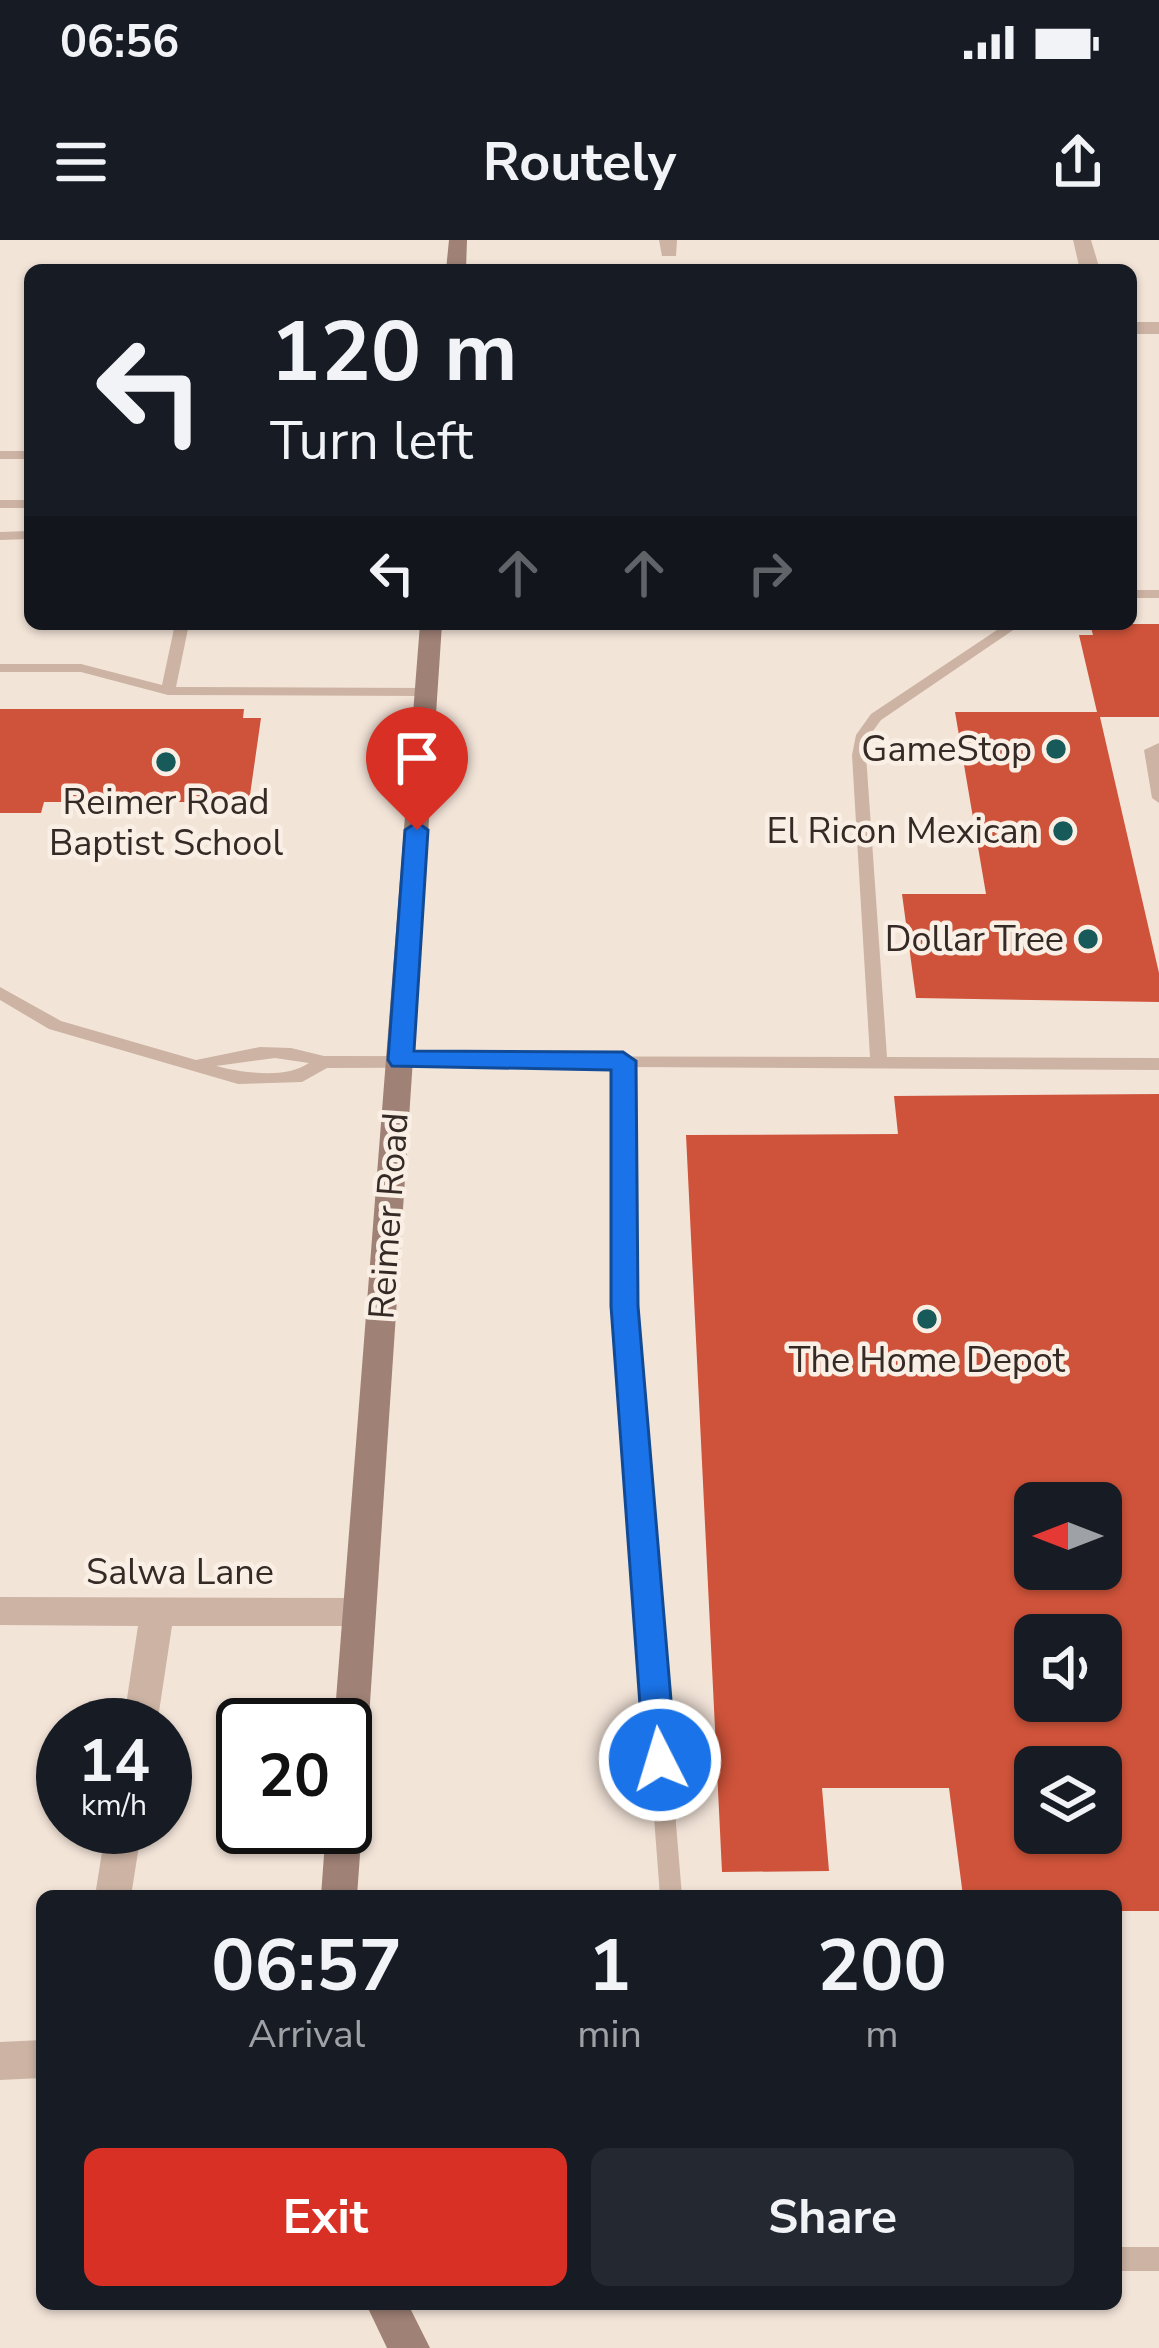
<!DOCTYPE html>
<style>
body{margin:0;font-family:"Nunito Sans",sans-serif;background:#242831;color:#f1f3f6;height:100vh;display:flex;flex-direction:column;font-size:45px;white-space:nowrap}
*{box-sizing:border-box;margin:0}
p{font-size:39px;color:#9ea1a6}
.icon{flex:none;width:66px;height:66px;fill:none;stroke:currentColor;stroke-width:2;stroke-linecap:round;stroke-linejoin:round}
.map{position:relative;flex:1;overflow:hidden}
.drawer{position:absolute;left:36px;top:1650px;width:1086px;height:420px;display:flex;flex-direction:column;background:#171b24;border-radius:18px;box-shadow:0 3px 9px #0004}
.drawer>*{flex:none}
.hud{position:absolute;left:24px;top:24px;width:1113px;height:366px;border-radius:18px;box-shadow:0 3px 9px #0004;background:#171b24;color:#f1f3f6;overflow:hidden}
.needle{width:78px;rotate:270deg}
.buttons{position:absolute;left:1014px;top:1242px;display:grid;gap:24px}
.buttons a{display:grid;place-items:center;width:108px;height:108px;border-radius:18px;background:#171b24;box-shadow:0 3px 9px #0004;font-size:60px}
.speed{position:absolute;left:36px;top:1458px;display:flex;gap:24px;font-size:60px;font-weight:700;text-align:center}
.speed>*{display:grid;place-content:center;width:156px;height:156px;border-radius:50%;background:#171b24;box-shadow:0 3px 9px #0004;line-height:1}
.speed small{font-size:30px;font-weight:400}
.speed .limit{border:6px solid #111;border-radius:18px;background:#fff;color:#111}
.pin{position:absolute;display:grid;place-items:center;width:102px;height:102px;color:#fff;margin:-123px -51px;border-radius:50% 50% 50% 0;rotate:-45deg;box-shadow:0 0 12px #0007}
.pin .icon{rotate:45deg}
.me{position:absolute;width:132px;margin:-66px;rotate:355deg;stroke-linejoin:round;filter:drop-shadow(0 0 9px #0008)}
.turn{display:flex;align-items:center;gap:42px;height:252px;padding:0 48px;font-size:54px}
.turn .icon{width:156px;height:156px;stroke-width:2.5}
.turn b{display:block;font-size:84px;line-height:102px}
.lanes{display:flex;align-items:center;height:114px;padding:0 48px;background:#0003;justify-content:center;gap:60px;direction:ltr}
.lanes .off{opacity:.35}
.eta{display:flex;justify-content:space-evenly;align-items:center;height:204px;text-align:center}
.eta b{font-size:72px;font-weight:700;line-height:84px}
.cta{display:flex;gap:24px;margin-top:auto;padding:24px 48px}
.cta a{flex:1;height:138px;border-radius:18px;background:#d93025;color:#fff;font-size:48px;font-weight:700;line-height:138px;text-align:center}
.cta a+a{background:#242831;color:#f1f3f6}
.status{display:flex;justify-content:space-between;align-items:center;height:84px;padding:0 60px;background:#171b24;direction:ltr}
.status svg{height:33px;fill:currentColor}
header{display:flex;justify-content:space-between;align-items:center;height:156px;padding:0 48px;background:#171b24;font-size:54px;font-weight:700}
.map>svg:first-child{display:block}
</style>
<div class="status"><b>06:56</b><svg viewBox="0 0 49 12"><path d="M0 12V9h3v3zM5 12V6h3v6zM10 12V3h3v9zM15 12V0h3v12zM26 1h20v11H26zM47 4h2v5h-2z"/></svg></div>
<header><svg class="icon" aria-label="menu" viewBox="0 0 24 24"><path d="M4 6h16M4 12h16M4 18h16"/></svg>Routely<svg class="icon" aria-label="share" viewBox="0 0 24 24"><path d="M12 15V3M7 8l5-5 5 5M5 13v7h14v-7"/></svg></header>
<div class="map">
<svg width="1159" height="2108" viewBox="0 0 1159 2108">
<rect width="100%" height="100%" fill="#f3e4d8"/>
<path fill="#cf533a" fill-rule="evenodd" d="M1090 384H1159V477H1100L1159 733V762L916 758 902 654H986L955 472H1097L1079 395H1093Z
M0 469H244L243 478H261L249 562H44L41 573H0Z
M1159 854V1671H1116V1656H963L949 1548H822L829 1631 722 1632 686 895 898 894 894 856ZM1035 1263H1101V1329H1035ZM1035 1395H1101V1461H1035ZM1035 1527H1101V1593H1035Z"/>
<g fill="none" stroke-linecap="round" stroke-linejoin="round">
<path fill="#ccb3a3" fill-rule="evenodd" d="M0 211H30V219H0Z
M0 260H30V268H0Z
M30 291V299L0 300V292Z
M1131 350H1159V358H1131Z
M175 384H189L176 447 426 448 433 452 426 456 168 455 81 432H0V424H81L162 445Z
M1006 384H1022L881 480 870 495 866 515 887 817 1159 818V830L631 827 633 1066 682 1656H660L615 1066V827L327 828 302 842 238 844 49 789 0 760V747L61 781 196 820 260 807 291 808 324 816 870 817 852 515 856 495 871 474ZM275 818 309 823C286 839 243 833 216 826Z
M1159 503V563L1152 558 1144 510Z
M1116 2007H1159V2031H1116Z"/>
<path fill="#ccb3a3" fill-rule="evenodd" d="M659 0H677L676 16H662Z
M1073 0H1091L1100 30H1080Z
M1131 82H1159V94H1131Z
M0 1357 359 1358 371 1362 376 1372 371 1382 359 1386H172L157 1485H123L138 1386 0 1385Z
M106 1587H142L131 1656H95Z
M42 1800V1838L0 1840V1802Z"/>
<path fill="#9f8175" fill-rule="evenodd" d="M449 0H467L466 30H446Z
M420 384H442L363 1568 358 1578 362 1587 357 1656H321L326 1587H345V1485H334Z
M366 2064H408L430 2108H387Z"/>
</g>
<path fill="#1a73e8" stroke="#114b97" stroke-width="3" d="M417 582 428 590 414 811 623 812 636 821 638 1066 676 1520 672 1530 660 1534 649 1530 644 1520 611 1066V830L392 826 388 820 405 590Z"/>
<g fill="#185a5a" stroke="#faefe5" stroke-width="4.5">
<circle cx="1056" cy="509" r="12"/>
<circle cx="166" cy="522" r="12"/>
<circle cx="1063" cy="591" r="12"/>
<circle cx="1088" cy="699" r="12"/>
<circle cx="927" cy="1079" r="12"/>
</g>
<g text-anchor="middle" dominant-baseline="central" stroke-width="9" stroke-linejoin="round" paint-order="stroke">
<g font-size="36" fill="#362a26" stroke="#faefe5" text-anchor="end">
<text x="1032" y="509">GameStop</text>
<text x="166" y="562" text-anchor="middle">Reimer Road<tspan x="166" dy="41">Baptist School</tspan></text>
<text x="1039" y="591">El Ricon Mexican</text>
<text x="1064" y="699">Dollar Tree</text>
<text x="927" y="1120" text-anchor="middle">The Home Depot</text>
</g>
<g font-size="36" fill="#362a26" stroke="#faefe5">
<text transform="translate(389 976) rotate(-86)">Reimer Road</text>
<text x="180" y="1332">Salwa Lane</text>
</g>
</g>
</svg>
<div class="buttons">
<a><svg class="needle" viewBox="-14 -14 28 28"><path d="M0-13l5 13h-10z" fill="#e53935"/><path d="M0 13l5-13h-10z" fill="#9ea1a6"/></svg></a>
<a><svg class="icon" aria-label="sound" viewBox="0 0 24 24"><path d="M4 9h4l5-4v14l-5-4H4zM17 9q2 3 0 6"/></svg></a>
<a><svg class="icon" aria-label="layers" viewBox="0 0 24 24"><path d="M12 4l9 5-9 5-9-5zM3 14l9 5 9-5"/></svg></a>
</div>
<div class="speed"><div>14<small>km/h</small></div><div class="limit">20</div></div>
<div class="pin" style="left:417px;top:590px;background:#d93025"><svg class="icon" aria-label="arrive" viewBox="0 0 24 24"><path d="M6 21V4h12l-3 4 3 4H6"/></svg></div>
<svg class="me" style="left:660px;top:1520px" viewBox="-20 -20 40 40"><circle r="17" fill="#1a73e8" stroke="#fff" stroke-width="3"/><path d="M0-11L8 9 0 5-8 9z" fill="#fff"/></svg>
<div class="hud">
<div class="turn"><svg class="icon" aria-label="left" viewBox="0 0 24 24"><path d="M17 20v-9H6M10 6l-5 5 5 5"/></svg><div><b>120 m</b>Turn left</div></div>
<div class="lanes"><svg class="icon" aria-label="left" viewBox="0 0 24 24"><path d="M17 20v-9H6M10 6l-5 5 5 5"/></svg><svg class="icon off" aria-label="ahead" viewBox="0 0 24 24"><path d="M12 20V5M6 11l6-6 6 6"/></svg><svg class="icon off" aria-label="ahead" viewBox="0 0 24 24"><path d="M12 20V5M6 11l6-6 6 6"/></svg><svg class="icon off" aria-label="right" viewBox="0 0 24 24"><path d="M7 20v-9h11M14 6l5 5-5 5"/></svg></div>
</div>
<section class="drawer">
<div class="eta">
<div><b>06:57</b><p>Arrival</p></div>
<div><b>1</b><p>min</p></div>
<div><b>200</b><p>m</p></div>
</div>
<div class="cta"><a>Exit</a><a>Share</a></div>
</section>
</div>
